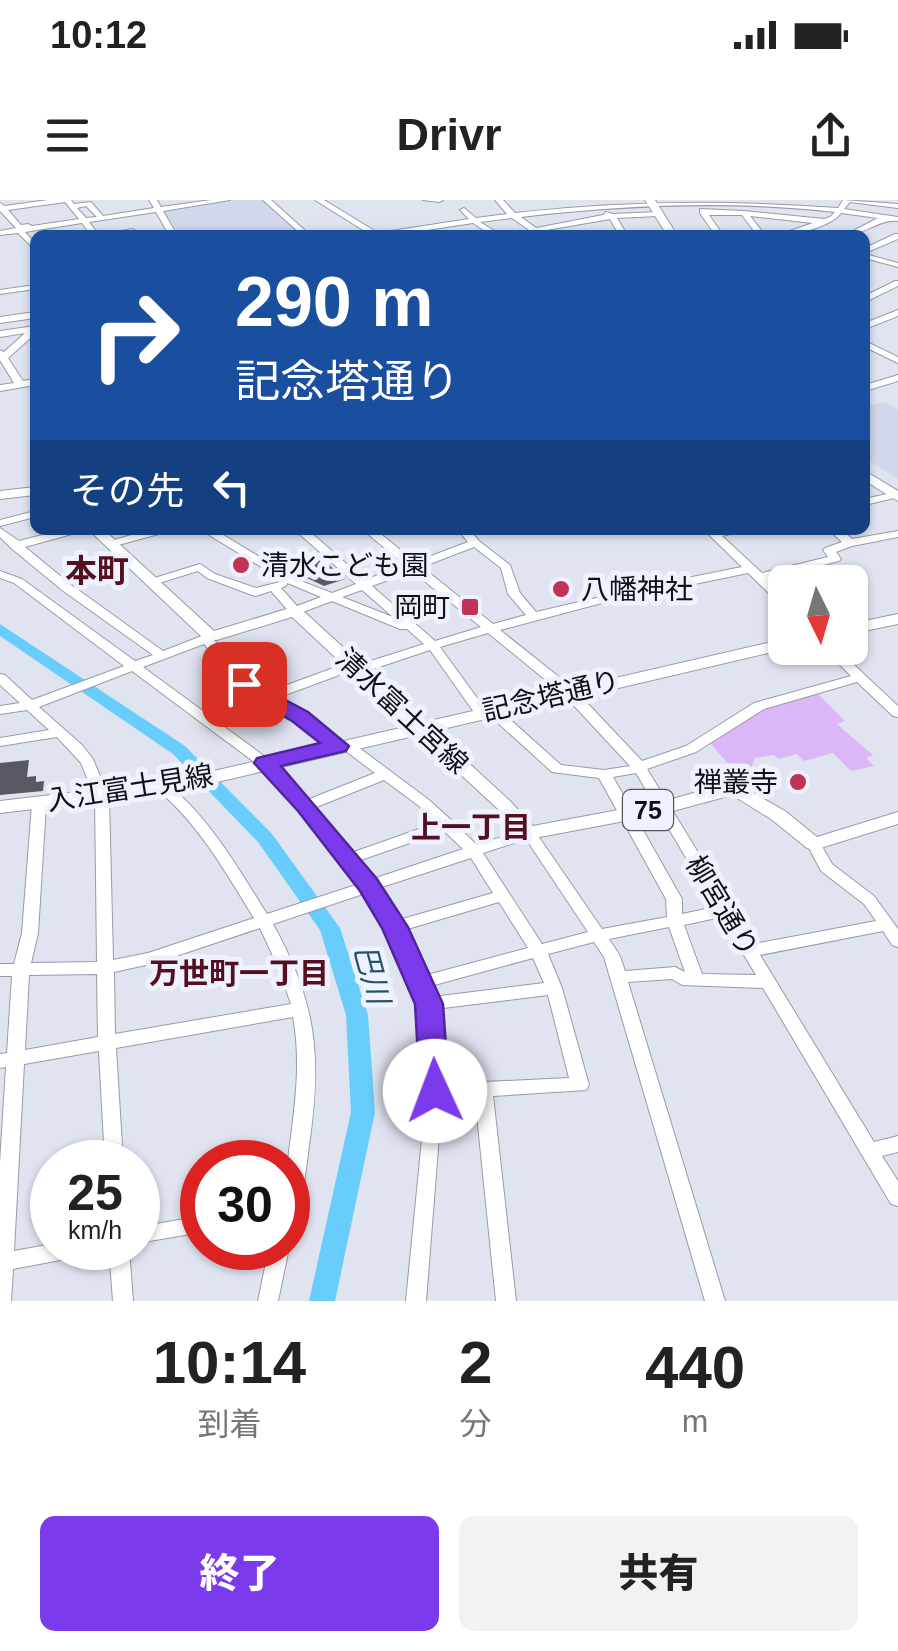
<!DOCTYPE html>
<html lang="ja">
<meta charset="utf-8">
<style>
body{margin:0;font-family:Helvetica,"Noto Sans JP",sans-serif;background:#f2f2f2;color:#222;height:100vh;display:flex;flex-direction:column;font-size:38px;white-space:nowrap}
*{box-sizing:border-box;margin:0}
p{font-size:32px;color:#767676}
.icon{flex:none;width:55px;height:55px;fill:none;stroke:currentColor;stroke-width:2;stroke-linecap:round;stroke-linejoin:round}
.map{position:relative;height:1101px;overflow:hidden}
.sheet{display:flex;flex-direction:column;background:#fff;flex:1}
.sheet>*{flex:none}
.banner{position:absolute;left:30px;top:30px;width:840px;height:305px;border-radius:15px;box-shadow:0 2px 8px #0004;background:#1a4fa0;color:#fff;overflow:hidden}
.needle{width:65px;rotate:175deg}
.fabs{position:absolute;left:768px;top:365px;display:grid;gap:20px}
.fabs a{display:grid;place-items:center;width:100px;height:100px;border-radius:15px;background:#fff;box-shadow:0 2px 8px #0004;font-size:50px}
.speed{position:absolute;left:30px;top:940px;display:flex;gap:20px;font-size:50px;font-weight:700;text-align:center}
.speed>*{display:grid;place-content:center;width:130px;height:130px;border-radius:50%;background:#fff;box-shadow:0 2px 8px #0004;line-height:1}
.speed small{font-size:25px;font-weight:400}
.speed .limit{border:15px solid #d22;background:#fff;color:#111}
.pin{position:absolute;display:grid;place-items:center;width:85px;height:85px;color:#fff;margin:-42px;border-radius:20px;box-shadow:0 5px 15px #0006}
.me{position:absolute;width:110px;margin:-55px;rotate:358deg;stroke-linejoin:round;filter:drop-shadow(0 0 8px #0008)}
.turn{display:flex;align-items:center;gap:35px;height:210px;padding:0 40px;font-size:45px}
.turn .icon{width:130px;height:130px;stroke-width:2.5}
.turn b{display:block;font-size:70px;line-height:85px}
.then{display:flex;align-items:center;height:95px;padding:0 40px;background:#0003;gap:20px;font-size:38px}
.eta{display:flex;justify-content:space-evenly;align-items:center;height:170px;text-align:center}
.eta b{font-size:60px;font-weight:800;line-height:70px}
.button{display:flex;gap:20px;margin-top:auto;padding:20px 40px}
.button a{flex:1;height:115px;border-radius:15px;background:#7c3aed;color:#fff;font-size:40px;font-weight:800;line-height:115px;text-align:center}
.button a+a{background:#f2f2f2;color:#222}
.status{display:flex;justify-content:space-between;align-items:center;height:70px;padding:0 50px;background:#fff;direction:ltr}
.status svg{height:28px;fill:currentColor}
header{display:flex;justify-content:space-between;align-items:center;height:130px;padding:0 40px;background:#fff;font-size:45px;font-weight:800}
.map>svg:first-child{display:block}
</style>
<div class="status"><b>10:12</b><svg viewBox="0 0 49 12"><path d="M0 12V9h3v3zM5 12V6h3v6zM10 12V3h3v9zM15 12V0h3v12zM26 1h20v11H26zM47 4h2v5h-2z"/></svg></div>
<header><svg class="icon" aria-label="menu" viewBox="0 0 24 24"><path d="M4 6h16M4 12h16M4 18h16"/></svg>Drivr<svg class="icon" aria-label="share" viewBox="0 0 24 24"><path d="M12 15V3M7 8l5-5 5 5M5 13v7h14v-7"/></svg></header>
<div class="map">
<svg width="898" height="1101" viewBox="0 0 898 1101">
<rect width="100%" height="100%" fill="#e0e4f1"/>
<path fill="#d1d8eb" d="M233 0H263L303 35H179L165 12Z
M884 202 898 209V279L865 258V206Z"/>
<path fill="#dcb7f7" d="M816 492 845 521 837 524 873 555 866 558 874 566 851 571 833 553 804 561 797 554 779 559 774 555 755 558 751 568 736 573 710 543 760 510Z"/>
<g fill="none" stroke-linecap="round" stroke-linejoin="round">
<path fill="#68cdfa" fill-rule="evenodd" d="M0 424 185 546 272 634 340 728 368 815 375 912 335 1101H309L351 912 346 815 320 730 258 642 173 554 0 436Z"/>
</g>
<path fill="#595862" d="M320 357 345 379 324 386 286 368Z
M29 560 27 577 36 576V582L44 581 43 591 0 595V563Z"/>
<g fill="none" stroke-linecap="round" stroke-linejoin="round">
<defs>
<path id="minor" d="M48 0H71L74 4 91 2 103 16 154 8 149 0H157L161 7 211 0H230L163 11 177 35H169L156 12 89 22 99 35H91L82 23 25 32 35 43V50L18 33 0 35V31L16 28 0 11V3L5 6ZM65 2 79 19 32 26 28 24 21 25 8 10ZM86 6 97 17 86 18 77 8Z
M263 0H271L310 35H302Z
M315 0H324L378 33 469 19 460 10 464 8 476 18 507 14 495 0H503L515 13C623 1 730 0 838 8L843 0 898 4V8L850 2 844 9 898 17V21C879 19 865 35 845 35L878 18 841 13C831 27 796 35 778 35L813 23 750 16 765 35H757L742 15H709L723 35H715L700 13V9L744 11 824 19 830 17 835 12C730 0 625 5 521 17L536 28 603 15 606 12 613 14 658 12 662 14 658 16 617 18 627 35H619L610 19 541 31 543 35H536L512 18 480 22 501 35H491L473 23 394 35H371Z
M423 0H443L439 2Z
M132 29 136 31 135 33 102 35Z
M895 34H898V39L865 53V48Z
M865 54 898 63V67L865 58Z
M895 81H898V86L865 102V96Z
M35 85V89L0 94V90Z
M898 110V116L865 129V123Z
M35 112V118L0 123V117Z
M35 126V134L8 158 23 181 35 179V185L0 191V185L14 183 0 160V150L4 152 25 133 0 137V131Z
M865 141 898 157V163L865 147Z
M898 175V181L865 191V185Z
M895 292 898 293V297L865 305V299Z
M35 311V317L0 326V320Z
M0 328 19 341 62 330H81L79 332 25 347 70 384 163 451 207 434H215L217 437 214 440 249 481 268 492 347 463 352 462 358 465 424 444 407 429H400L332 401 295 415 291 414 271 391 256 396 252 395 207 378 198 371 156 384H148V380L200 364 215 374 256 388 284 381 201 330H215L298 380 332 393 356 384 295 330H308L365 380 405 365 363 330H376L415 362 468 342 458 330H470L479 341 510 365 520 393 536 412 652 385 742 367 704 330H740L738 332 722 336 762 373 828 357 823 350 825 348 842 342 829 330H842L852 339 898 331V337L852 346 836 352 841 359 839 361 768 379 785 395V406L781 405 748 373 602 403 500 430 574 489 642 561 686 546 754 503 851 476 823 448H836L898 506V517L893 516 857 482 764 509 696 552 647 569 754 744 876 721 864 704 821 671 807 644 814 639 819 641 832 664 874 696 898 729V747L892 745 883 731 760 755 874 942 898 936V952L882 956 898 981V1006L891 1004 763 788 682 785 672 779 628 782 725 1101H705L604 757 594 742 548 754 562 788 589 885 586 890 493 896 516 1101H496L475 896 442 898 426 1101H406L424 919 425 850 414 782 387 728 366 693 273 724C317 804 322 856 309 946 306 968 304 994 295 1014L288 1016C288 998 286 978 288 960 294 911 302 866 293 817L116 848 123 962H105L99 851 24 864 14 1051 52 1044V1048H86L83 1054 76 1057 13 1069 11 1101H0V963L6 867 0 868V854L7 853 12 776H0V764H14L22 733 32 604 34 601H44L46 604 38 733 31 763 97 762 95 598 81 563 57 537 0 546V538L49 530 27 510 0 514V506L20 503 0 485V474L5 475 32 500 124 466 14 383 0 378V371L22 379 135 461 153 455 62 390 11 348 0 337ZM474 347 501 368 508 394 526 415 493 424 422 367ZM412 371 481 427 435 441 372 386ZM287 383 290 384 321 397 297 406 281 388 286 386ZM362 390 393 417 342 397ZM488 433 564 495 630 566 604 570 561 565 496 507 491 506 485 509 440 447ZM204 444 239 487 256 497 207 514 143 467ZM430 450 476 515 481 516 487 513 552 572 599 578 666 699 667 717 602 729 534 630 529 628 477 645 456 625 454 621 450 619 429 600 350 541H340L305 514 277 498 350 471 356 474 361 473ZM132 471 269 573 359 684 267 714C238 668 211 620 169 585H159L157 588 159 591C200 626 226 673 254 718L148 753 113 760 109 598 93 559 82 545 39 507ZM265 502 295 520 333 549H343L375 573 307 600 279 567 215 520ZM636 573 715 707 682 714V699L613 577ZM384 580 419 606 436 623 351 653 314 608ZM444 631 463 649 373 679 358 661ZM526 639 588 732 542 744 483 653ZM471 658 493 693 399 720 379 688ZM499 702 528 748 427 775 404 730ZM721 717 756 775 702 774 684 725ZM669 727 685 772 675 767 625 771 620 756 609 739ZM260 728 278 767 291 804 115 834 114 772 155 763ZM533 758 544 783 433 797 431 786ZM97 774 98 837 25 850 29 775ZM548 795 569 878 442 884 443 850 435 809Z
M149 330H168L166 332 111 347 105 344 107 342Z
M202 1016V1032L138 1043V1027Z
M288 1045 289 1048 278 1101H258L269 1048H288Z
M109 1048H129L133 1101H113Z"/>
<path id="major" d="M645 0H655L677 35H667Z
M865 271 898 291V301L865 281Z
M35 287V295L0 299V291Z
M89 330H104L214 431 290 408H300L425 522 785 439V448H790L434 531 510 601 533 626 661 602 734 582 785 611 817 637 898 612V624L814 650 807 648 771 619 732 595 662 614 529 639 522 637 498 609 418 535 170 593 0 613V601L170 581 409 526 292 417 217 440H205Z
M898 414V424L850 434V424Z"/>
</defs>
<use href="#minor" stroke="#979ba7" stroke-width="2"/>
<use href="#major" stroke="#979ba7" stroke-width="2"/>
<use href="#minor" fill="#fff" fill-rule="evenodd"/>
<use href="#major" fill="#fff" fill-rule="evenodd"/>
</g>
<path fill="#7c3aed" stroke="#51269a" stroke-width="2.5" d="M244 478 308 512 349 546 346 551 281 566 377 679 408 727 443 804 449 891 445 899 435 903 424 899 420 891 415 804 382 728 360 691 298 611 254 563 257 558 320 543 292 521 236 489 233 484 236 479Z"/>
<g fill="#c23257" stroke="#edf2fe" stroke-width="4">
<circle cx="241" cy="365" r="10"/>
<circle cx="561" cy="389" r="10"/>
<rect x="460" y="397" width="20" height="20" rx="5"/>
<circle cx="798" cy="582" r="10"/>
</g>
<g text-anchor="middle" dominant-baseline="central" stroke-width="10" stroke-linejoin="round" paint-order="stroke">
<rect fill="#edf2fe" stroke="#52545b" stroke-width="2.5" x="623" y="590" width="50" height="40" rx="8"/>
<g font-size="25" font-weight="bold" fill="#101115">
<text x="648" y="610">75</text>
</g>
<g font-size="28" fill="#101115" stroke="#edf2fe" text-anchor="start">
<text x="261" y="365">清水こども園</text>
<text x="581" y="389">八幡神社</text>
<text x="450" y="407" text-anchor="end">岡町</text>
<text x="778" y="582" text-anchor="end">禅叢寺</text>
</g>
<g font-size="28" fill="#101115" stroke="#edf2fe">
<text transform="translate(551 496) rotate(-13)">記念塔通り</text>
<text transform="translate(402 511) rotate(43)">清水富士宮線</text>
<text transform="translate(130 588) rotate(-9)">入江富士見線</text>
<text transform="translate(722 706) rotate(59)">柳宮通り</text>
</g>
<g font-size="30" font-weight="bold" fill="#540f21" stroke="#edf2fe">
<text x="471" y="627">上一丁目</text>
<text x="239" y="773">万世町一丁目</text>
</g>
<g font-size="30" font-style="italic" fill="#285366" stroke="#edf2fe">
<text transform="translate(372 774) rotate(75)">巴川</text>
</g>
<g font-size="32" font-weight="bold" fill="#540f21" stroke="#edf2fe">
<text x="97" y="371">本町</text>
</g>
</g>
</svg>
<div class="fabs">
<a><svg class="needle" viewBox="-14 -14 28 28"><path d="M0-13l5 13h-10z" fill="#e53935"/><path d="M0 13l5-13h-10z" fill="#767676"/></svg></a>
</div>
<div class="speed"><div>25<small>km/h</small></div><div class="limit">30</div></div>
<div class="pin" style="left:244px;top:484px;background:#d93025"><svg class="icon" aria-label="arrive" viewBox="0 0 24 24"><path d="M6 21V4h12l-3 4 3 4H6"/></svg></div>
<svg class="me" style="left:435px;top:891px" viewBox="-20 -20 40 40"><circle r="19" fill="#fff"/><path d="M0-13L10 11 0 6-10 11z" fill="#7c3aed"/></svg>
<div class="banner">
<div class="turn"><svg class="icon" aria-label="right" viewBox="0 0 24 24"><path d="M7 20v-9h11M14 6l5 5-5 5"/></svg><div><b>290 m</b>記念塔通り</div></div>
<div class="then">その先<svg class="icon" aria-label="left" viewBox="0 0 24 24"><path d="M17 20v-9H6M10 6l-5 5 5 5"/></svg></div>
</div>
</div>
<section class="sheet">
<div class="eta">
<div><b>10:14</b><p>到着</p></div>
<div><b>2</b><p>分</p></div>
<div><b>440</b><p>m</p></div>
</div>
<div class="button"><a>終了</a><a>共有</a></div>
</section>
